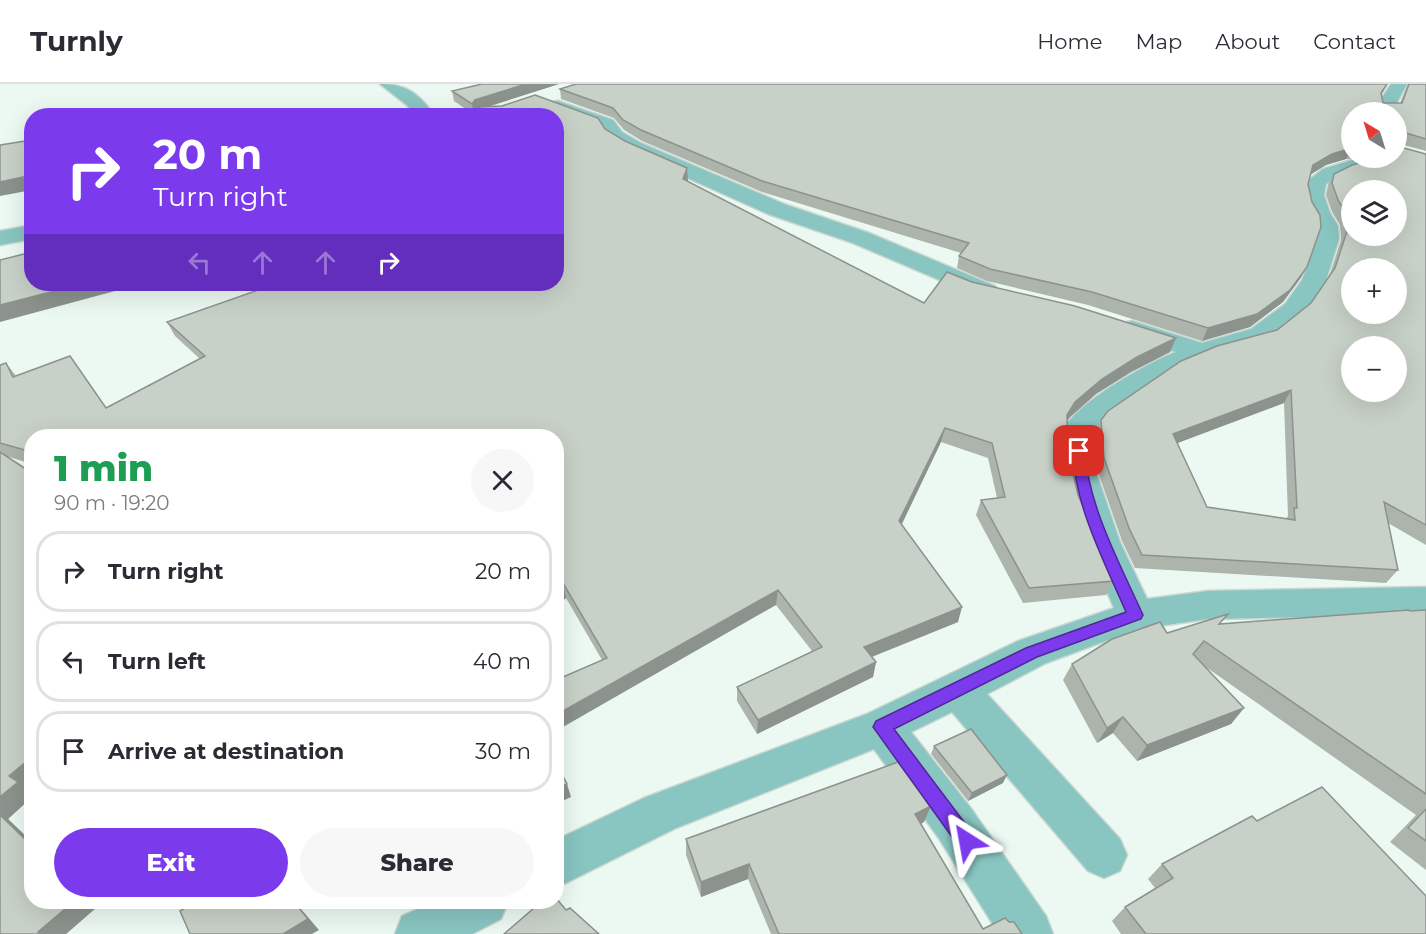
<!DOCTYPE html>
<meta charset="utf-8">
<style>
body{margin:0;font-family:Montserrat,sans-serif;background:#f7f7f7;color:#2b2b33;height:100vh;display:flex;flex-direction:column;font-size:22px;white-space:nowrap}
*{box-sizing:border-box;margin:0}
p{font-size:20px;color:#7c7c81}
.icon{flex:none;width:33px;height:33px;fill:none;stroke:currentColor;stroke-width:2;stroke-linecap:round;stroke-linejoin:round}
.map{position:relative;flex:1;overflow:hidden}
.side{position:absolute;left:24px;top:345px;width:540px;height:480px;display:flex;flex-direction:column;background:#fff;border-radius:24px;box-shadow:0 6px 24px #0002}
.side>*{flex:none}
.top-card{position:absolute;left:24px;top:24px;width:540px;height:183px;border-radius:24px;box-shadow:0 6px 24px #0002;background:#7c3aed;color:#fff;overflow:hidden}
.needle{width:39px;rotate:322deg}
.buttons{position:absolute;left:1341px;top:18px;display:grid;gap:12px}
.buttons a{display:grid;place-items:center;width:66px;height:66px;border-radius:50%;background:#fff;box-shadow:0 6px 24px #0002;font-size:30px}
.pin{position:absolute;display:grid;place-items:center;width:51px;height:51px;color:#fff;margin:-26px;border-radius:12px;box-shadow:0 3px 9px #0006}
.me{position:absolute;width:66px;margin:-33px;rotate:326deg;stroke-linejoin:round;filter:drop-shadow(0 0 4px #0008)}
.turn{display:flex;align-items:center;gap:21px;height:126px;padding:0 30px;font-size:27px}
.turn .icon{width:78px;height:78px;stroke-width:2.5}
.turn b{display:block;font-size:42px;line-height:51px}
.lanes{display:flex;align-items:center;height:57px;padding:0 30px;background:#0003;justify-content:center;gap:30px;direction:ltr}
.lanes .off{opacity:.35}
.round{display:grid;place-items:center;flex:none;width:63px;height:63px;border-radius:32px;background:#f7f7f7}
.summary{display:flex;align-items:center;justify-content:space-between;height:102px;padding:0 30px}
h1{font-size:36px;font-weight:800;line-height:45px;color:#1e9e55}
.button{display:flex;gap:12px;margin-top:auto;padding:12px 30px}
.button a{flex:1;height:69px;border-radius:36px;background:#7c3aed;color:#fff;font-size:24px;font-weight:800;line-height:69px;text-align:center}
.button a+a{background:#f7f7f7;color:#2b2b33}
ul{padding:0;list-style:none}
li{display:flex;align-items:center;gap:18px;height:81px;margin:0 12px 9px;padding:0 18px;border:3px solid #e1e1e2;border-radius:24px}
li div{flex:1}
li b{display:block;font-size:22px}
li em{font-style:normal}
header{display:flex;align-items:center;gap:36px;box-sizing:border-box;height:84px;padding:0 30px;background:#fff;border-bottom:2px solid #e1e1e2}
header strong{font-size:28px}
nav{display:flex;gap:33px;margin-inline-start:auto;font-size:21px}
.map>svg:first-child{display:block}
</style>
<header>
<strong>Turnly</strong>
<nav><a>Home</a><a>Map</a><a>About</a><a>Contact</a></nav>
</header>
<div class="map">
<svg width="1426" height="850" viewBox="0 0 1426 850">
<rect width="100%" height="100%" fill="#ecf9f3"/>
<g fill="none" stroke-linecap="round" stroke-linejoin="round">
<defs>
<path id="minor" d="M380 0C407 0 419 10 435 32H416L407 21Z
M1391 0H1407L1396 20 1395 28H1379L1378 20Z
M558 17 613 36 622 48 641 59 784 120 869 149 995 202 998 207 995 212 986 214 977 212 853 159 768 130 627 67 607 55 601 44 552 26 549 22 552 18Z
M1359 74H1389L1386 78 1345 90 1326 100 1324 111 1330 129 1338 142 1339 155 1326 196 1303 230 1269 257 1210 273 1174 288 1101 338 1093 348 1096 388 1120 458 1147 515 1208 507 1426 503V531L1208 535 1138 545 1046 579 987 610 1120 755 1127 771 1120 787 1104 794 1088 787 952 628 911 648 970 723 1046 832 1053 850H999L938 753 874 665 676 744 556 804V756L644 714 867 630 1018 557 1114 524C1092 473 1065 419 1063 363 1063 357 1062 350 1064 345 1076 319 1149 278 1176 268L1123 251 1119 245 1123 239 1132 237 1202 259 1251 245 1285 220 1302 196 1317 155 1316 142 1308 129 1304 111 1306 98 1323 85Z
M32 141V155L0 161V147Z
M433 818H508L501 835 472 850H395L402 832Z"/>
</defs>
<use href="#minor" stroke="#cad6d0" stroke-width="3"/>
<use href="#minor" fill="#89c5c1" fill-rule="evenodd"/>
</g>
<path fill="#acb4ac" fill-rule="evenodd" d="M482 0H559L488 22 605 45 688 97 924 219 972 198 1170 268 1131 288 1096 310 1070 333 1067 337 1068 369 1078 411 1114 497 1106 511 1023 519 976 431 981 416 997 414 988 374 941 358 902 440 958 538 872 573 876 578 873 593 757 650 737 617V603L812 567 776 521 602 576 566 514 556 521V352H32V380L6 372 32 389V700L26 705 32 709V713L8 735 32 758V818L97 823 66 850H0V281L6 279 16 292 106 324 200 275 175 252 167 238 556 200 470 28 454 17 452 7Z
M576 0H1388L1382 10 1383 19H1400L1408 0H1426V67L1400 60V63L1426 70V461L1388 439 1398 486 1386 499 1135 484 1122 457 1098 388 1095 349 1101 336 1277 246 1311 219 1329 193 1341 156 1340 141 1332 128 1326 111 1328 101 1334 90 1396 74V28H1352V74H1370L1346 75 1326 81 1310 91 1308 100 1300 195 1283 218 1250 243 1202 257 1088 221 987 197 957 184 959 172 961 169 762 108 642 57 624 46 614 34 561 15 560 5ZM1284 319 1288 432 1286 435 1207 423 1177 359Z
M1426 526V786L1390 758 1416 731 1203 581 1244 624 1231 640 1137 677 1113 649 1097 659 1063 596 1072 580 1221 540Z
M934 662 1003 699 968 717 931 670Z
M1257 737 1426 850H1121L1112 837 1125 823 1155 804 1148 795 1162 780Z
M924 738 921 740 983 845 1022 850H771L748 795 701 813 686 771V755Z"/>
<path fill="#8c928c" d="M526 0H559L481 25 478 23V26L474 30 472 20 475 16Z
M1352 64 1346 75 1326 81 1308 92 1313 81 1332 70Z
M687 84 688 97 683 108V95Z
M32 91V106L0 112V98Z
M1307 183 1300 195 1283 218 1250 243 1202 257 1208 244Z
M82 200H141L0 238V221Z
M1176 254 1170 268 1131 288 1096 310 1070 333 1061 346 1067 331 1075 318 1102 295 1137 273Z
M1291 306 1284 319 1167 363 1173 350Z
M945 344 941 358 896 452 899 437Z
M563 499 566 514 556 521V504Z
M778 506 776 521 556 647V631Z
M962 523 958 538 861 577 864 563Z
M876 578 873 593 757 650 758 636Z
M1244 624 1231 640 1137 677 1147 661Z
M1123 633 1113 649 1097 659 1107 644Z
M32 673V700L26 705 32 709V713L8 735 32 758V762L0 731V713L9 692Z
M1007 691 1003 699 968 717 972 709Z
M567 700 571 713 556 720V705Z
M931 722 924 738 909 746 915 730Z
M749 780 748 795 701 813V798Z
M73 818H91L97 823 66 850H39L38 848Z
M294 818H312L300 824 319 846 312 850H283Z"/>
<path fill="#c8d1c8" stroke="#8c928c" stroke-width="1.5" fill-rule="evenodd" d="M482 0H526L475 16 472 20 452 7Z
M576 0H1387L1381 9 1383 19H1402L1409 0H1426V55L1403 48 1400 50V63L1426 70V441L1384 418 1398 486 1142 471 1129 444 1104 374 1101 336 1108 327 1181 277 1217 262 1277 246 1311 219 1335 184 1348 144 1346 129 1338 116 1332 99 1334 90 1352 81 1378 74H1396V28H1352V64L1332 70 1313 81 1308 100 1312 118 1320 131 1321 143 1307 183 1290 206 1257 230 1208 244 1092 208 990 185 959 172 969 159 762 97 641 46 623 36 613 24 560 5ZM1352 106H1396V152H1352ZM1352 184H1396V230H1352ZM1352 262H1396V308H1352ZM1291 306 1297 424H1294L1295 436 1207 423 1173 350Z
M535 11 598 34 605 45 625 57 687 84 683 95 924 219 947 188 972 198 1075 222 1176 254 1137 273 1102 295 1075 318 1067 331 1068 369 1078 411 1114 497 1029 504 981 416 1005 413 992 359 945 344 899 437 962 523 864 563 876 578 758 636 737 603 822 563 778 506 556 631V596L607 574 563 499 556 504V352H32V368L0 359V281L6 279 13 293 70 272 106 324 205 272 167 238 275 200H556V32H459L480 24 478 23 502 22Z
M194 26 197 32H165Z
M32 56V91L0 98V61Z
M32 168V200H82L0 221V176Z
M0 368 32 389V673L9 692 18 698 0 713Z
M1409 526 1410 527 1426 526V710L1204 557 1193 570 1244 624 1147 661 1123 633 1107 644 1072 580 1112 555 1160 538 1167 549 1228 530 1219 540Z
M971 645 1007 691 972 709 934 662Z
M898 678 931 722 915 730 983 845 1005 834 1009 838H1014L1022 850H779L749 780 701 798 686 755Z
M556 679 567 700 556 705Z
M1322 703 1426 812V850H1146L1125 823 1173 794 1162 780 1252 732 1257 737Z
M1426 725V757L1408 744Z
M0 731 32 762V818H73L38 848 39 850H0Z
M556 814 566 826 570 824 599 850H504L541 818H556Z
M194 818H294L308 835 283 850H190L180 827Z"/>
<path fill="#7c3aed" stroke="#51269a" stroke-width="1.5" d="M1079 363 1085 367C1088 422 1121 482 1143 531L1141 535 1037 573 894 645 973 750 976 757 973 764 967 766 960 764 873 643 876 637 1026 564 1126 528C1105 479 1074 421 1073 367Z"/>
</svg>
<div class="buttons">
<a><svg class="needle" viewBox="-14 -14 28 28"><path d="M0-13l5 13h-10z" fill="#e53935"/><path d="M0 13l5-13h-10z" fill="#7c7c81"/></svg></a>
<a><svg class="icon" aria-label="layers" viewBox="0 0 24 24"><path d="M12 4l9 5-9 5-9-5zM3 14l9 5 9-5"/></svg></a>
<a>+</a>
<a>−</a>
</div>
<div class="pin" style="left:1079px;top:367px;background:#d93025"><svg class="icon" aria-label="arrive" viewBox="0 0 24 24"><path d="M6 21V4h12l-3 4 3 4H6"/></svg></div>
<svg class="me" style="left:967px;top:757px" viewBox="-20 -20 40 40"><path d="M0-17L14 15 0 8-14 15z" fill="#7c3aed" stroke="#fff" stroke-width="4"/></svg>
<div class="top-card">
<div class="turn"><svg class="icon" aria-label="right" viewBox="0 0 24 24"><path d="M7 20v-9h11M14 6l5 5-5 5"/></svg><div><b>20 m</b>Turn right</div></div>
<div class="lanes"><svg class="icon off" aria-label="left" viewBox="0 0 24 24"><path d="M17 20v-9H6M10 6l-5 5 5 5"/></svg><svg class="icon off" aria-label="ahead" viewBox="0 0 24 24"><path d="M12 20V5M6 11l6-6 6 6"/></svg><svg class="icon off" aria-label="ahead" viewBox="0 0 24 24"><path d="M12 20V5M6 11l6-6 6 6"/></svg><svg class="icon" aria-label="right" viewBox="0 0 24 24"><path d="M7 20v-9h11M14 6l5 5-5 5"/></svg></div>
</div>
<section class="side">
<div class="summary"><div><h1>1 min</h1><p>90 m · 19:20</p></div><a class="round"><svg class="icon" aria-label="close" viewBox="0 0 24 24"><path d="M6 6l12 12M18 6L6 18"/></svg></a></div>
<ul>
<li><svg class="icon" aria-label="right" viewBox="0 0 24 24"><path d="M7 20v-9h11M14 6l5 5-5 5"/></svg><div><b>Turn right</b></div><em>20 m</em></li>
<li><svg class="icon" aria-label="left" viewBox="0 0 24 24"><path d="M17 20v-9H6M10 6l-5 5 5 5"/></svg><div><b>Turn left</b></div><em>40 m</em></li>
<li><svg class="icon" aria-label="arrive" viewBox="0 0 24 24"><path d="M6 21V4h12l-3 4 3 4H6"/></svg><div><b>Arrive at destination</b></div><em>30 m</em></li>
</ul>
<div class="button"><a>Exit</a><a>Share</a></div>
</section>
</div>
